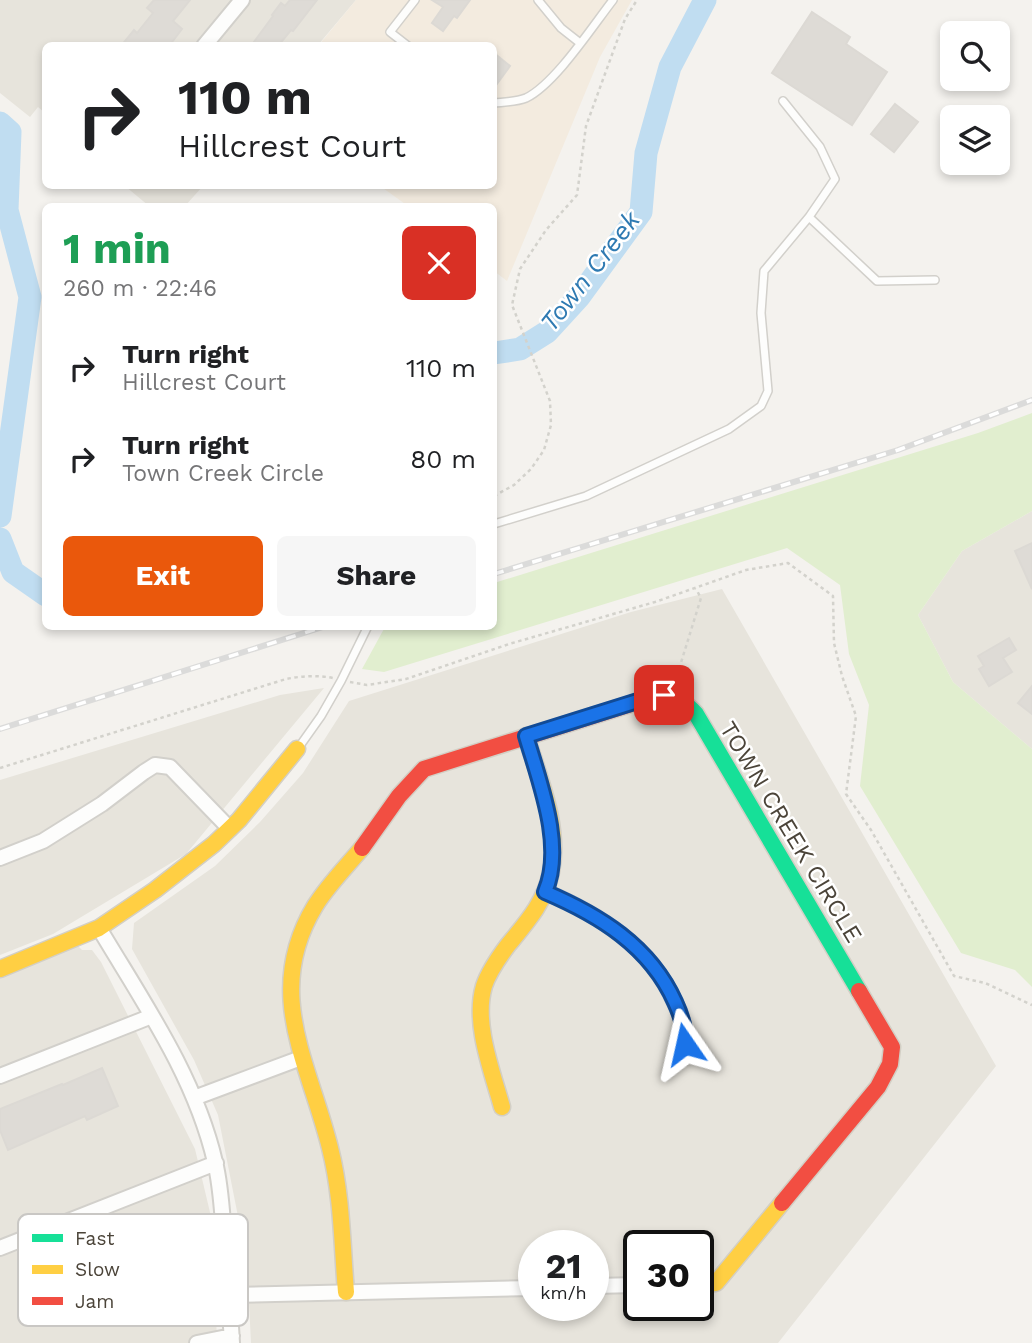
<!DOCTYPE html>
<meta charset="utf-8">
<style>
body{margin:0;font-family:"Work Sans",sans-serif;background:#f6f6f6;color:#202124;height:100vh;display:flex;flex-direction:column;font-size:26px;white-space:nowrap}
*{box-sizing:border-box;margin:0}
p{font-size:23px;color:#757577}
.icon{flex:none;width:38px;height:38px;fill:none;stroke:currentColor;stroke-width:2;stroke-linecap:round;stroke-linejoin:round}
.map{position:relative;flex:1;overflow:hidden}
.sheet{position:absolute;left:42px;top:203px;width:455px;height:427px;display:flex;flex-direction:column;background:#fff;border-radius:10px;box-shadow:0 4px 10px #0003}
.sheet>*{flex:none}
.hud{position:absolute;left:42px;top:42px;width:455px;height:147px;border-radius:10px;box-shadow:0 4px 10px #0003;background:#fff;color:#202124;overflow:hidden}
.fabs{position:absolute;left:940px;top:21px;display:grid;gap:14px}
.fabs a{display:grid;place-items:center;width:70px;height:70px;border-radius:10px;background:#fff;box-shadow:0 4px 10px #0003;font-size:35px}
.speed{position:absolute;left:518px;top:1230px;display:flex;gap:14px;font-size:35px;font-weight:700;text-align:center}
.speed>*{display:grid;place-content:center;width:91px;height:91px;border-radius:50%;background:#fff;box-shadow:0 4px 10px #0003;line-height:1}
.speed small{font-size:18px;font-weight:400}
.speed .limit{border:4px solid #111;border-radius:10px;background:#fff;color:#111}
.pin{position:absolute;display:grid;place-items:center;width:60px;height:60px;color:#fff;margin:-30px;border-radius:14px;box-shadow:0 4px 10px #0006}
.me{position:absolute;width:77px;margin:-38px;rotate:349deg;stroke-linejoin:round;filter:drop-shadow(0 0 5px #0008)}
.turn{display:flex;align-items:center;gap:24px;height:147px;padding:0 21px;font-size:32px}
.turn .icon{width:91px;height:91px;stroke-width:2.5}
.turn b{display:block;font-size:49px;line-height:60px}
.round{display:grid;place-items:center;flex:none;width:74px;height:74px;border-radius:10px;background:#f6f6f6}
.head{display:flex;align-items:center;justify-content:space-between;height:119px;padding:0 21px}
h1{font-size:42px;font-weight:700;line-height:52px;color:#1e9e55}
.action{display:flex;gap:14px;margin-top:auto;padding:14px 21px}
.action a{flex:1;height:80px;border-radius:10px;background:#ea580c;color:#fff;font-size:28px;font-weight:700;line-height:80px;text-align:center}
.action a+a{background:#f6f6f6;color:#202124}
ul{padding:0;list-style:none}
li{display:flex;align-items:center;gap:21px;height:91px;padding:0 21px}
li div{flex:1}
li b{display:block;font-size:26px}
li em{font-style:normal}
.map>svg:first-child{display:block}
</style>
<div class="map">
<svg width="1032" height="1343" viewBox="0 0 1032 1343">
<rect width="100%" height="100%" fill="#f4f2ee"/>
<path fill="#e7e4dc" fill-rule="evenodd" d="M0 0H356L318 45 46 46 45 113 38 107 30 117 0 93Z
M125 186H203L185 206H149Z
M1032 511V749L953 682 918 615 962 551Z
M722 589 996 1066 778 1343H251L247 1262 218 1115 194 1060 132 949 134 923 215 866 260 822 303 773 349 701 631 612ZM534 1246H593V1306H534ZM639 1246H698V1306H639Z
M324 688 186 854 53 934 0 955V780L280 695Z
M78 946 82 950H92L101 962 195 1149 213 1225 217 1343H0V977Z"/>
<path fill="#f3ebdf" d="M356 0H632L600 57 507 281 494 271V206H408L380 186H494V46H318Z"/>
<path fill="#e1eecf" d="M1032 413V511L962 551 918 615 953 682 1032 749V987L1015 970 961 953 860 786 869 705 849 654 840 585 787 548 384 672 362 669 385 627 494 626V583L978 433Z"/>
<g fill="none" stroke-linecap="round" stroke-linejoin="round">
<path stroke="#c0ddf1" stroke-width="23" d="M0 123 10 132 7 210 30 297 0 516
M494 353 520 349 547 332 579 297 641 212 646 153 670 67 705 0
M0 539 13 572 46 595"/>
</g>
<path fill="#dedbd6" stroke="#dcd9d4" stroke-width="2" d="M154 0H190L173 21 182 29 169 46H121L134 30 137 33 153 13 147 8Z
M290 0H317L293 31 291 30 278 46H251L273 16 272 15 281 3 285 6Z
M432 0H470L457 18 454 16 443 31 432 23 443 7Z
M812 12 850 37 846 44 887 72 852 125 772 73Z
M494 53 510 66 494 88Z
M895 104 918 122 894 152 871 134Z
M1032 543V589L1015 551Z
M1009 638 1016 650 1003 658 1012 672 989 686 979 669 984 666 978 656Z
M1032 686V714L1018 703Z
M102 1068 118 1106 87 1120 85 1116 8 1150 0 1130V1109L62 1084 63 1085Z"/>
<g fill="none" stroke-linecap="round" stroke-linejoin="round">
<defs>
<path id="lane" d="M538 0 561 28 580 43
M408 46 390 32 415 0
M494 103C504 102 516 102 526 98 555 84 592 27 613 0
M809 217 877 281 935 280
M494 524 586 496 729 429 761 406 768 391 761 313 764 271 809 217 835 179 820 147 783 101
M299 747 321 716 341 681 368 626"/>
<path id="street" d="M204 46 242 0
M0 858 43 841 102 804 144 772 155 765 170 767 230 829
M546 892C599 915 650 946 674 1001 684 1021 689 1036 679 1057
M99 928C143 1002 195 1076 215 1162 221 1186 222 1212 224 1236 227 1272 230 1307 232 1343
M0 1076 152 1016
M194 1098 301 1058
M0 1248 216 1163
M593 1286 639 1285
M229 1295 534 1288
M197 1343 232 1336"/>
<path id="fast" d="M656 696C673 695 685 701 696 714L859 991"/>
<path id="slow" d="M0 969 99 928 155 890 214 844 239 820 297 749
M502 1107C492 1071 473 1023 484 986 489 971 499 957 508 945 527 922 545 902 551 872 560 826 539 778 526 736
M698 1284 716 1283 782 1203
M346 1292C342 1244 342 1195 330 1148 309 1063 263 992 315 906 328 885 346 867 362 848"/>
<path id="jam" d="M362 848 399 796 424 769 656 696
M782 1203 878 1087 890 1064 892 1047 859 991"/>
</defs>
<use href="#lane" stroke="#d2d0cb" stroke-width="10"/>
<use href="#street" stroke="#d2d0cb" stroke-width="18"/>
<use href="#fast" stroke="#d3cfc5" stroke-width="19"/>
<use href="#slow" stroke="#d3cfc5" stroke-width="19"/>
<use href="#jam" stroke="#d3cfc5" stroke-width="19"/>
<path stroke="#d3d2cc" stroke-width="2.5" stroke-dasharray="3.5 3.5" stroke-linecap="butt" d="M494 496 514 485 531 469 544 450 551 425 550 401 512 305 520 269 546 230 577 195 586 126 625 19 637 0
M350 682 367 685 406 679 509 644 655 602 746 570 788 563 833 596 834 643 842 676 856 716 846 794 871 830 954 976 985 983 1032 1005
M675 682 701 598 696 589
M0 768 286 679C301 676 318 675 333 678"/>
<use href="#lane" stroke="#fdfdfc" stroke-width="7"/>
<use href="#street" stroke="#fdfdfc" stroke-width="14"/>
<use href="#fast" stroke="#16e098" stroke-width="16"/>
<use href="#slow" stroke="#ffcf43" stroke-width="16"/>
<use href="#jam" stroke="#f24e42" stroke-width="16"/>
<defs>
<path id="rail" d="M494 574 898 450 1032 400
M0 729 326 626"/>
</defs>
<use href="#rail" stroke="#dbdbda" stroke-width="6"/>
<use href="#rail" stroke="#fff" stroke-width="3.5" stroke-dasharray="10" stroke-linecap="butt"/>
</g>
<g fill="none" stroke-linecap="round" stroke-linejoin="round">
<defs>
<path id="route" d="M664 695 647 698 526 736C539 781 565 846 545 892 599 915 650 946 675 1002 681 1015 686 1029 685 1044"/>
</defs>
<use href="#route" stroke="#114b97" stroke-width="18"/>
<use href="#route" stroke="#1a73e8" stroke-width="12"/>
</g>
<g text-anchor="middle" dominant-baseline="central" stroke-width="5" stroke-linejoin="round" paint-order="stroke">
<g font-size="24" fill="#4b4439" stroke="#fff">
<text transform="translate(791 832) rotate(59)">TOWN CREEK CIRCLE</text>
</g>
<g font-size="26" font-style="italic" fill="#2e7ab2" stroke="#fff">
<text transform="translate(590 271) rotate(-52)">Town Creek</text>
</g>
</g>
<rect x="18" y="1214" width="230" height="112" rx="10" fill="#fff" stroke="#c9c7c4" stroke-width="2"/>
<rect x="32" y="1234" width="31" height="8" fill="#16e098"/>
<rect x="32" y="1265" width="31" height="9" fill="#ffcf43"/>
<rect x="32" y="1297" width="31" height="8" fill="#f24e42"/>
<g font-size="19" fill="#4b4439">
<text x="75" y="1245">Fast</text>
<text x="75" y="1276">Slow</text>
<text x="75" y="1308">Jam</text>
</g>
</svg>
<div class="fabs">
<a><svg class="icon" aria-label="search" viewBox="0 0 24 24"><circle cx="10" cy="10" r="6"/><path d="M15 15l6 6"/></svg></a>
<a><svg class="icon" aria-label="layers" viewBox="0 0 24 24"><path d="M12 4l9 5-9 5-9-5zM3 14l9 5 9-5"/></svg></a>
</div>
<div class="speed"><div>21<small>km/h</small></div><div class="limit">30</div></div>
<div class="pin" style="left:664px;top:695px;background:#d93025"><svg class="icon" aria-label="arrive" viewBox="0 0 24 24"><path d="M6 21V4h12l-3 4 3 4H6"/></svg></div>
<svg class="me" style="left:685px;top:1044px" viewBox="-20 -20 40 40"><path d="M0-17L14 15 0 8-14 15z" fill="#1a73e8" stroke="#fff" stroke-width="4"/></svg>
<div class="hud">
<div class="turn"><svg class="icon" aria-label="right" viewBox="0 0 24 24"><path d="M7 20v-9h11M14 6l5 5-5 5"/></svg><div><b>110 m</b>Hillcrest Court</div></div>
</div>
<section class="sheet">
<div class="head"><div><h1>1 min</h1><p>260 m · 22:46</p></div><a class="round" style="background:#d93025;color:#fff"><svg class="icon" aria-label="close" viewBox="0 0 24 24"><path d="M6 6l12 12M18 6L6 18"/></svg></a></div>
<ul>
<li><svg class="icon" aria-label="right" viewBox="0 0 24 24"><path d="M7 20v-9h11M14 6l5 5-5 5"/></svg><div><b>Turn right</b><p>Hillcrest Court</p></div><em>110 m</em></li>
<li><svg class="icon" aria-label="right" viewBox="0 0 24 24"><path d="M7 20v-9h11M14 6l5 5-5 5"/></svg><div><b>Turn right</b><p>Town Creek Circle</p></div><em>80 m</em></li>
</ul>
<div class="action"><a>Exit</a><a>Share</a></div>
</section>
</div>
